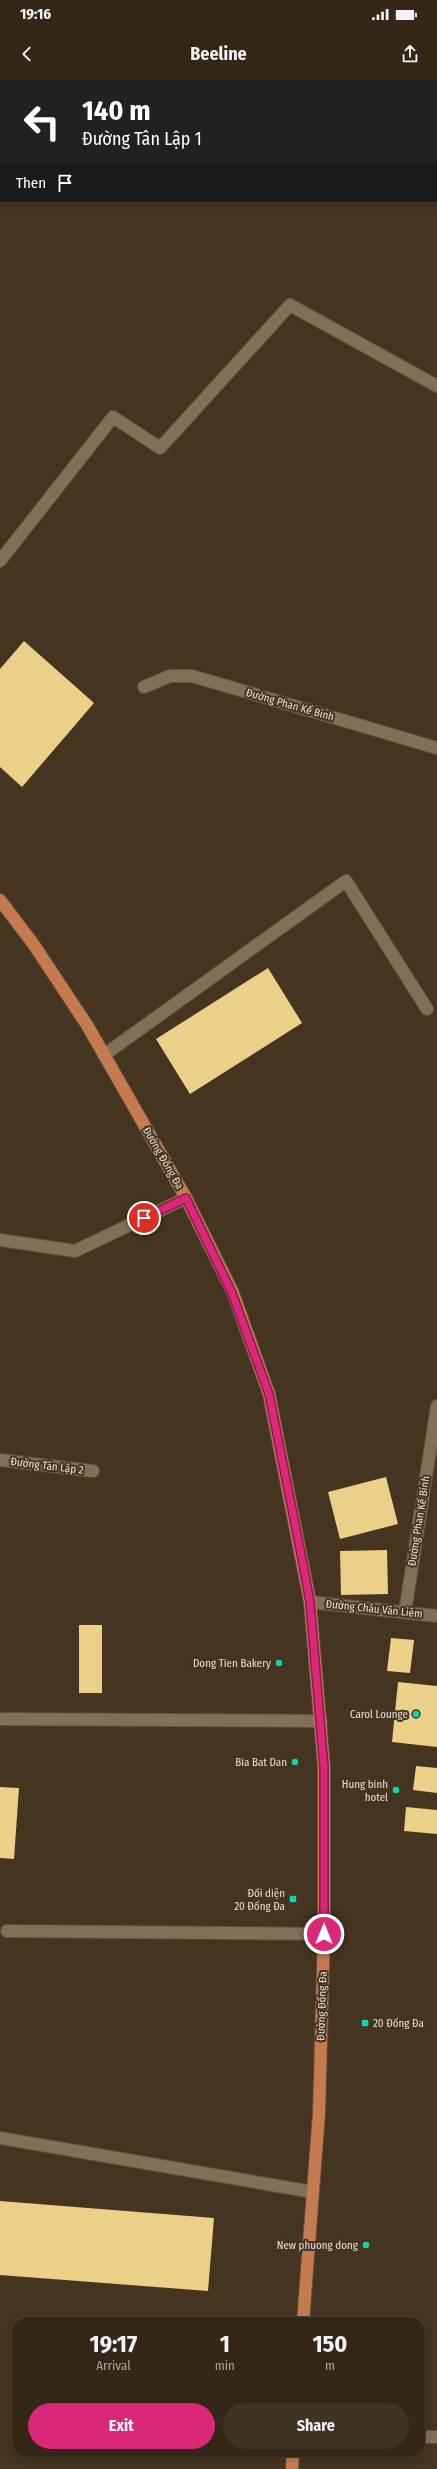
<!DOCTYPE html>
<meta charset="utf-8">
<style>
body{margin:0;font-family:"Fira Sans Condensed",sans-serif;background:#3f3325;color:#f1f3f6;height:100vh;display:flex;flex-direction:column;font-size:15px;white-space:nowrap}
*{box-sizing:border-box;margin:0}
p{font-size:13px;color:#a9a5a2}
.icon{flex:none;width:22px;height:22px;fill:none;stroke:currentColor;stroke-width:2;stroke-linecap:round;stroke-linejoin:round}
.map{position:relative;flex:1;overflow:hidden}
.panel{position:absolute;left:12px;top:2237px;width:413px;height:140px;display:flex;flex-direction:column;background:#342718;border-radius:16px;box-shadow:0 2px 6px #0003,0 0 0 1px #4e4437}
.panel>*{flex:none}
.top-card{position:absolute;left:0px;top:0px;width:437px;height:122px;box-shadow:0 2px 6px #0003,0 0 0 1px #4e4437;background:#202124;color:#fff;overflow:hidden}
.pin{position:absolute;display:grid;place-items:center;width:34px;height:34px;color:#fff;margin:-17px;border:2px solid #fff;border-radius:50%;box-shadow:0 1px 4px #0007}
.me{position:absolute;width:44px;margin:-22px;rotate:0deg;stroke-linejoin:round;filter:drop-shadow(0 0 3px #0008)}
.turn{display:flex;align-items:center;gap:14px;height:84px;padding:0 16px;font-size:18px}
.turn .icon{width:52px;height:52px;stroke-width:2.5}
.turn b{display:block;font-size:28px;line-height:34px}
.then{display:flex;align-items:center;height:38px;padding:0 16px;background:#0003;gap:8px;font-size:15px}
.eta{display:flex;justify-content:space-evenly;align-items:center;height:68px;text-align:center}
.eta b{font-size:24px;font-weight:700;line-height:28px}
.action{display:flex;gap:8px;margin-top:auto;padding:8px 16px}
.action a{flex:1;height:46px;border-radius:24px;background:#db2777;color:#fff;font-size:16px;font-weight:700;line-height:46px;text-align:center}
.action a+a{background:#3f3325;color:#f1f3f6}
.status{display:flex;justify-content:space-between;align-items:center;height:28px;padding:0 20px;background:#342718;direction:ltr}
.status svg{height:11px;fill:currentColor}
header{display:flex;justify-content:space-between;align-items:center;height:52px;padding:0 16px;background:#342718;font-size:18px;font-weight:700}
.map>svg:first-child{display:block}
</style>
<div class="status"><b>19:16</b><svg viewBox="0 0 49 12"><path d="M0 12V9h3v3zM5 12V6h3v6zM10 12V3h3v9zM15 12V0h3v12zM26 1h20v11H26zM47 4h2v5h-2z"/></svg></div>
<header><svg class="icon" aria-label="back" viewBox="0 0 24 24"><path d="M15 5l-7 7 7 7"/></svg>Beeline<svg class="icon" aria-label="share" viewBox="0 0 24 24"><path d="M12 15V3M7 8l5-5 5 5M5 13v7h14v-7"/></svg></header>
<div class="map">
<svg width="437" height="2389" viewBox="0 0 437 2389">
<rect width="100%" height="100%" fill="#453420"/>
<path fill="#ead088" d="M24 561 94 623 22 707 0 687V589Z
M268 888 302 943 190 1014 156 959Z
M386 1397 398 1444 340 1459 328 1412Z
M387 1470 388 1514 341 1515 340 1471Z
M79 1545H102V1613H79Z
M391 1558 414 1560 410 1593 387 1591Z
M398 1602 437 1606V1667L392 1662Z
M416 1686 437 1688V1713L413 1710Z
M0 1707 19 1708 14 1779 0 1778Z
M406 1727 437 1730V1754L404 1751Z
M0 2121 214 2138 208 2211 0 2195Z"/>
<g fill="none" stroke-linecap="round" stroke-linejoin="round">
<defs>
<path id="minor" d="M401 0 403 1
M436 15 437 16
M0 481 113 337 160 368 290 225 437 306
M144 607 170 596H192L437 668
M104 975 346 801 427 929
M0 1160 75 1171 186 1118
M0 1380 93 1391
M310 1522 437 1536
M405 1532 437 1326
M0 1639 321 1641
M7 1851 324 1854
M0 2058 313 2112
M420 2357H437"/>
<path id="major" d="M0 820 34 865 87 945 186 1118 233 1213 269 1314 310 1522 324 1687V1854L319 2033 303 2242
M292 2389 293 2372"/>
</defs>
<use href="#minor" stroke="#605241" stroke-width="14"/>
<use href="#major" stroke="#605241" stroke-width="14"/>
<use href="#minor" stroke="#826e59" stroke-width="12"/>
<use href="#major" stroke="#c57b4f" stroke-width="12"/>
</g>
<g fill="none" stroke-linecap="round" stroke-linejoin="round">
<defs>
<path id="route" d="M144 1138 186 1118 232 1213 269 1314 302 1479 310 1522 324 1687V1854"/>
</defs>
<use href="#route" stroke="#8e194d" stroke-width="10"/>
<use href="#route" stroke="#db2777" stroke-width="7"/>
</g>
<g fill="#10d5b4" stroke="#453420" stroke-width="1.5">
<circle cx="279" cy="1583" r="4"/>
<circle cx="416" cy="1634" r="4"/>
<circle cx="295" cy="1682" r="4"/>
<circle cx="396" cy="1710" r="4"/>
<rect x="289" y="1815" width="8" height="8" rx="2"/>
<rect x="361" y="1939" width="8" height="8" rx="2"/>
<circle cx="366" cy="2165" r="4"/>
</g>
<g text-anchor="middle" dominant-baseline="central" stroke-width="4" stroke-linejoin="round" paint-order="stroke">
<g font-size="11" fill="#e9ded2" stroke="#453420">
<text transform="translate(290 625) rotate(16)">Đường Phan Kế Bính</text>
<text transform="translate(163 1078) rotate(60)">Đường Đống Đa</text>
<text transform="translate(47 1386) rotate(7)">Đường Tân Lập 2</text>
<text transform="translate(419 1441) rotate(-81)">Đường Phan Kế Bính</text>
<text transform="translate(374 1529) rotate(6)">Đường Châu Văn Liêm</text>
<text transform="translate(322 1926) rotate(-88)">Đường Đống Đa</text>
</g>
<g font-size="11" fill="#e9ded2" stroke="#453420" text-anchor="end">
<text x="271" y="1583">Dong Tien Bakery</text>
<text x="408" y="1634">Carol Lounge</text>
<text x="287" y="1682">Bia Bat Dan</text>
<text x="388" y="1704">Hung binh<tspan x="388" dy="13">hotel</tspan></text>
<text x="285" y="1813">Đối diện<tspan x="285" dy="13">20 Đống Đa</tspan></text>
<text x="373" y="1943" text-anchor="start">20 Đống Đa</text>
<text x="358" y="2165">New phuong dong</text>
</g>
</g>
</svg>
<div class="pin" style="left:144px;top:1138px;background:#d93025"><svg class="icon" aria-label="arrive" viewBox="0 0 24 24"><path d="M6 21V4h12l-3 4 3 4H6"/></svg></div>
<svg class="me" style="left:324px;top:1854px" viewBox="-20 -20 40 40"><circle r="17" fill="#db2777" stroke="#fff" stroke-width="3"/><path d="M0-11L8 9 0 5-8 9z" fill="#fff"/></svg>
<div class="top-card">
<div class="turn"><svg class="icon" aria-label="left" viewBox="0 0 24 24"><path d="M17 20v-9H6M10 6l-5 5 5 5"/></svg><div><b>140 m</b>Đường Tân Lập 1</div></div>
<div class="then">Then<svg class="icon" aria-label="arrive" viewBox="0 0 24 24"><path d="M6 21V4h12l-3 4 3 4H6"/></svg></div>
</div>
<section class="panel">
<div class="eta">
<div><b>19:17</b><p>Arrival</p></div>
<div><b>1</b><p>min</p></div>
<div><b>150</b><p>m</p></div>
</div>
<div class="action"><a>Exit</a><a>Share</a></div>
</section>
</div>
